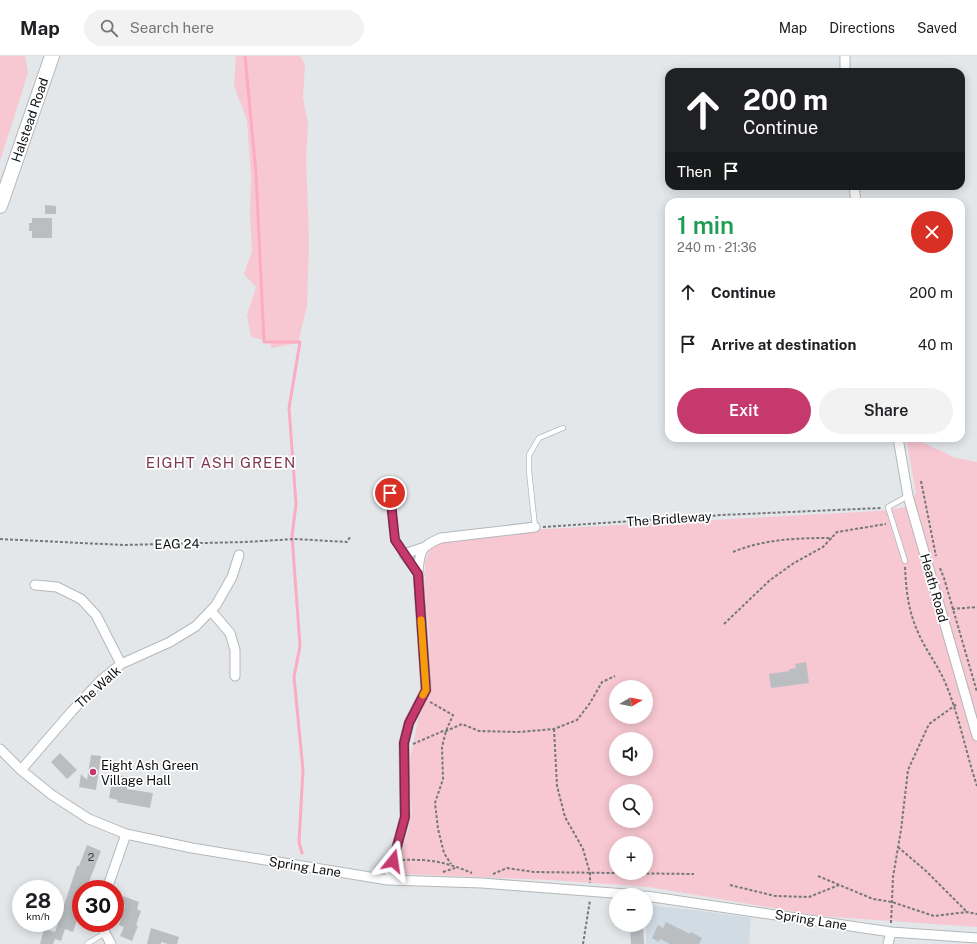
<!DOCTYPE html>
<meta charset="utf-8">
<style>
body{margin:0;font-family:"Public Sans",sans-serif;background:#f2f2f2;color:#202124;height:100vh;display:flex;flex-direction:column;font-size:15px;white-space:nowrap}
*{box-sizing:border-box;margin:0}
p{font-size:13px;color:#757577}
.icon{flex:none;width:22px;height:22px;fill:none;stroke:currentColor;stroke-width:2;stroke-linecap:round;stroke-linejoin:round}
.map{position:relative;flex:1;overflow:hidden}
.details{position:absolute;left:665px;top:142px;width:300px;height:244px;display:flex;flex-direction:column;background:#fff;border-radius:12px;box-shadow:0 2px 10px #0003}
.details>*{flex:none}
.banner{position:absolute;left:665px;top:12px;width:300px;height:122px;border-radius:12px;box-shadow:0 2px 10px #0003;background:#202124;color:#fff;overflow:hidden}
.needle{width:26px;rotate:80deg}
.fabs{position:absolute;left:609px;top:624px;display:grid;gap:8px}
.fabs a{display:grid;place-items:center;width:44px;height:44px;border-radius:50%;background:#fff;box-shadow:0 2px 10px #0003;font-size:20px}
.speed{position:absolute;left:12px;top:824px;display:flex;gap:8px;font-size:20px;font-weight:700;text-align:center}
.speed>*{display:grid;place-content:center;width:52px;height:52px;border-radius:50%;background:#fff;box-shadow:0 2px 10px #0003;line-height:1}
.speed small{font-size:10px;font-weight:400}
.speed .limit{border:6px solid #d22;background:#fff;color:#111}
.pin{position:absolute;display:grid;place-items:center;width:34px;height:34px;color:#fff;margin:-17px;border:2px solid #fff;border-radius:50%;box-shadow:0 1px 4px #0007}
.me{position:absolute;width:44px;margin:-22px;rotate:15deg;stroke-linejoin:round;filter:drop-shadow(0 0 3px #0008)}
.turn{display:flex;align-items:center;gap:14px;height:84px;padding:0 12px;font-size:18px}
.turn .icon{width:52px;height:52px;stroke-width:2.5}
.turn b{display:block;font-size:28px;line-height:34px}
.then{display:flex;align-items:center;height:38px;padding:0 12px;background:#0003;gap:8px;font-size:15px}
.round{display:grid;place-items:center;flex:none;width:42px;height:42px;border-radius:21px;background:#f2f2f2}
.head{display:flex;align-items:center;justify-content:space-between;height:68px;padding:0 12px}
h1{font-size:24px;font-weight:600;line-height:30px;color:#1e9e55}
.primary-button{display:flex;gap:8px;margin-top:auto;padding:8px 12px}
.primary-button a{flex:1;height:46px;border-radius:24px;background:#c5396c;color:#fff;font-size:16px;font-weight:600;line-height:46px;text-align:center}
.primary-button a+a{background:#f2f2f2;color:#202124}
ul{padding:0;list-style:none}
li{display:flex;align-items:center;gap:12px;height:52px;padding:0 12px}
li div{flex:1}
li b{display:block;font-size:15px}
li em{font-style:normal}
header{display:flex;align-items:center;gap:24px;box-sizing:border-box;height:56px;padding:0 20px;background:#fff;border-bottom:1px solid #e0e0e0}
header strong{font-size:19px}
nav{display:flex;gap:22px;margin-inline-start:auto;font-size:14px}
.search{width:280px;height:36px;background:#f2f2f2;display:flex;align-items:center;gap:10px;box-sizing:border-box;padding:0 14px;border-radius:22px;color:#757577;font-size:15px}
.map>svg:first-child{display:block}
</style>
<header>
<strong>Map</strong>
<div class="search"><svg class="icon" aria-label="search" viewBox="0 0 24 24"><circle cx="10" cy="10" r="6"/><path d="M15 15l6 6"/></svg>Search here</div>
<nav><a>Map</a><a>Directions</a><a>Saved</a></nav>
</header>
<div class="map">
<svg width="977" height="888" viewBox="0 0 977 888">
<rect width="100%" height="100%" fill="#e3e7ea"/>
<path fill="#d1dbe3" d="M646 847 657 850 693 854 751 862 749 888H646Z"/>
<path fill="#f7c7d2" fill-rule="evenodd" d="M0 0H25L28 17 0 105Z
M236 0H300L305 8 303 42 308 67 306 103 309 183 307 250 298 287 271 292 270 285 251 281 247 259 256 231 244 218 252 195 250 158 251 121 247 64 234 30Z
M906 382H913L956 402 977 406V871L819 860 649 831 551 824 403 818 398 810 409 771 412 755 408 713 419 660 431 635 429 580 425 534V506L432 489 442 485 528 474 878 455 905 451 916 437ZM616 631H646V661H616ZM616 683H646V713H616ZM616 735H646V765H616ZM616 787H646V817H616Z"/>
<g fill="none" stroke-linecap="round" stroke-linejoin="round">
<path stroke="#fcacc1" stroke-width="3" d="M245 0 256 118 264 286H300L289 352 296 448 292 480 300 590 294 621 303 714 299 786 302 797"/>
</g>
<path fill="#babec1" d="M45 149 56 150V158H45Z
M32 162H52V182H32V175H29V167H32Z
M806 606 809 627 771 632 769 618 790 615 789 613 796 612 795 608Z
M60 697 77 714 67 723 51 706Z
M91 699 101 700 96 734 79 731 81 718 87 724Z
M118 719 129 721 127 733 153 737 150 752 117 746 118 744 109 742 111 730 116 731Z
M87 789 101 795 86 833H81V852L73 876 65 873 61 885 55 883 53 888H40L44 873 55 876 77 810H79Z
M123 840 139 846 137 853 141 855 136 869 138 870 132 885 120 880 124 871 119 869 125 850 120 848Z
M666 866 690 878 691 876 702 882 699 888H670L660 883 659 886 652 882 658 869 663 872Z
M630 869H643L644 888H631Z
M151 872 179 881 177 888H168L161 886V888H147Z"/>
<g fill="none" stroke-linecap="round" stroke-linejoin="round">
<defs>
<path id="service" d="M390 437 395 484 404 498
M535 471 529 415V399L539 382 563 372
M905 505 888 451 908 440
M87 888 105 877"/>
<path id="minor" d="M845 0V16
M854 130 856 146
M898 382 908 440 977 680
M419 518 404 498 425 491
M35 529 57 531 81 543 96 559 121 608
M211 555 230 577 235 594V620
M0 693 21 714 52 739 89 763 126 778 192 792 388 824 482 827 639 839
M21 714 72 655 101 624 121 608 170 586 196 570 216 549 232 521 239 499
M388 824 405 761 404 687 409 667 426 634 418 515C420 494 421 490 441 482L535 471
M107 833 126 778
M646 840 891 876 977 882
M103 867 105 877 111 888
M888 888 891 876"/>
<path id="primary" d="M0 150 52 0"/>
</defs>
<use href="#service" stroke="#b4b8ba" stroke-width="6"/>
<use href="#minor" stroke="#b4b8ba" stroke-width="11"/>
<use href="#primary" stroke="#b4b8ba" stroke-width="16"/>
<path stroke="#75787a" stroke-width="2" stroke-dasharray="3 2" stroke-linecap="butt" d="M921 425 936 500
M543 471 722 459 881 452
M0 483 123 489 245 486 295 483 347 486 350 481
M733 496C764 483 798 482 832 482
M905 511C906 533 908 553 917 574 925 594 939 610 947 631 960 663 966 697 977 730
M940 512 944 522 977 636
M952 553 977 551
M724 568 770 524 794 507 823 491 837 476 886 468
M430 646 453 659 446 675 442 691 443 723 435 747 438 773 444 797 451 808
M554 673 557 730 565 761 583 793 590 817V827
M413 688 443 675H446L462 668 479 675 518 676 554 673 577 664 590 647 602 626 615 620
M898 791 926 815 967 856
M402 804C430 803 446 806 472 817
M443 816 458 811
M493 818 507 812 534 816 694 818
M818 820 873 843 892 846 934 860 967 856 977 858
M730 829 775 840 809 841 839 829
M891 867 893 821 901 774 908 714 929 668 957 648
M583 888 590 844"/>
<use href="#service" stroke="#fff" stroke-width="4.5"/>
<use href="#minor" stroke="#fff" stroke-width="9"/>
<use href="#primary" stroke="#fff" stroke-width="14"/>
</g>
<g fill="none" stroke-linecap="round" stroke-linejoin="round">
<defs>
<path id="route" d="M390 437 395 484 418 518 426 634 409 667 404 687 405 761 393 805"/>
</defs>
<use href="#route" stroke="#802546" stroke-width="10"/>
<use href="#route" stroke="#c5396c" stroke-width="7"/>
<path stroke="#f59e0b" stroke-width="7" d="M421 564 426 634 423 639"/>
</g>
<circle fill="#c5396c" stroke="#fff" stroke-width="1.5" cx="93" cy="716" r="4"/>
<g text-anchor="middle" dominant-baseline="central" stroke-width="3.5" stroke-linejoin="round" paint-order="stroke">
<g font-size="11" fill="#393b3c">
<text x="91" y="801">2</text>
</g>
<g font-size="13" fill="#0e0f10" stroke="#fff">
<text transform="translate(30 64) rotate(-71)">Halstead Road</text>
<text transform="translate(669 463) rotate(-4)">The Bridleway</text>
<text transform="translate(177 488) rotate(-1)">EAG 24</text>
<text transform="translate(934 532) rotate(74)">Heath Road</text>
<text transform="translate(98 631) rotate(-42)">The Walk</text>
<text transform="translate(305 811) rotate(9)">Spring Lane</text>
<text transform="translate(811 864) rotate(9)">Spring Lane</text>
</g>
<g font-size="13" fill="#0e0f10" stroke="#fff" text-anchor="start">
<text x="101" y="709">Eight Ash Green<tspan x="101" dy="15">Village Hall</tspan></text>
</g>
<g font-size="15" letter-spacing="1" fill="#80394f" stroke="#fff">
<text x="221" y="406">EIGHT ASH GREEN</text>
</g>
</g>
</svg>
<div class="fabs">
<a><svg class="needle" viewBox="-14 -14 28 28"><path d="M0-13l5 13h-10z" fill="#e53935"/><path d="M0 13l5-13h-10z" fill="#757577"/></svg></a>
<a><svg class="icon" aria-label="sound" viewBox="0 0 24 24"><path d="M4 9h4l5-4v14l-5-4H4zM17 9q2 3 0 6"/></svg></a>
<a><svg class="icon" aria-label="search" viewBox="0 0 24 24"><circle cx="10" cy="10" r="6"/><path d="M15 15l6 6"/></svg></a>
<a>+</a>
<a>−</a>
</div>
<div class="speed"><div>28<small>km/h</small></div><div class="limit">30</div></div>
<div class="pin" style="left:390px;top:437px;background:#d93025"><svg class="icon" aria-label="arrive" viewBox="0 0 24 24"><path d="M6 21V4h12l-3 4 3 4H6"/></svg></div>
<svg class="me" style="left:393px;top:805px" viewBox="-20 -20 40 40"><path d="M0-17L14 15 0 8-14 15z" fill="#c5396c" stroke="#fff" stroke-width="4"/></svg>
<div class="banner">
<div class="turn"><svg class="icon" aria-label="ahead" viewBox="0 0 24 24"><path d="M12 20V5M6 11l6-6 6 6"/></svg><div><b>200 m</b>Continue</div></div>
<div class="then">Then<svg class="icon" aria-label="arrive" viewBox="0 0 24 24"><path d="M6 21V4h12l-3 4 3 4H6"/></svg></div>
</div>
<section class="details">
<div class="head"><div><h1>1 min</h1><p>240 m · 21:36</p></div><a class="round" style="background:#d93025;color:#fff"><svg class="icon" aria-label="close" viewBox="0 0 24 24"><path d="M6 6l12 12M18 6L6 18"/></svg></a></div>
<ul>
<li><svg class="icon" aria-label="ahead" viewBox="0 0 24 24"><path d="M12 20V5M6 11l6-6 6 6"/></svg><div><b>Continue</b></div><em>200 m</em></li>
<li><svg class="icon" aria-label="arrive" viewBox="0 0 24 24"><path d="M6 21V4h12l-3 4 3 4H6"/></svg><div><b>Arrive at destination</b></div><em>40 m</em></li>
</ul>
<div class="primary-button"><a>Exit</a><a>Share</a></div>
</section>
</div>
